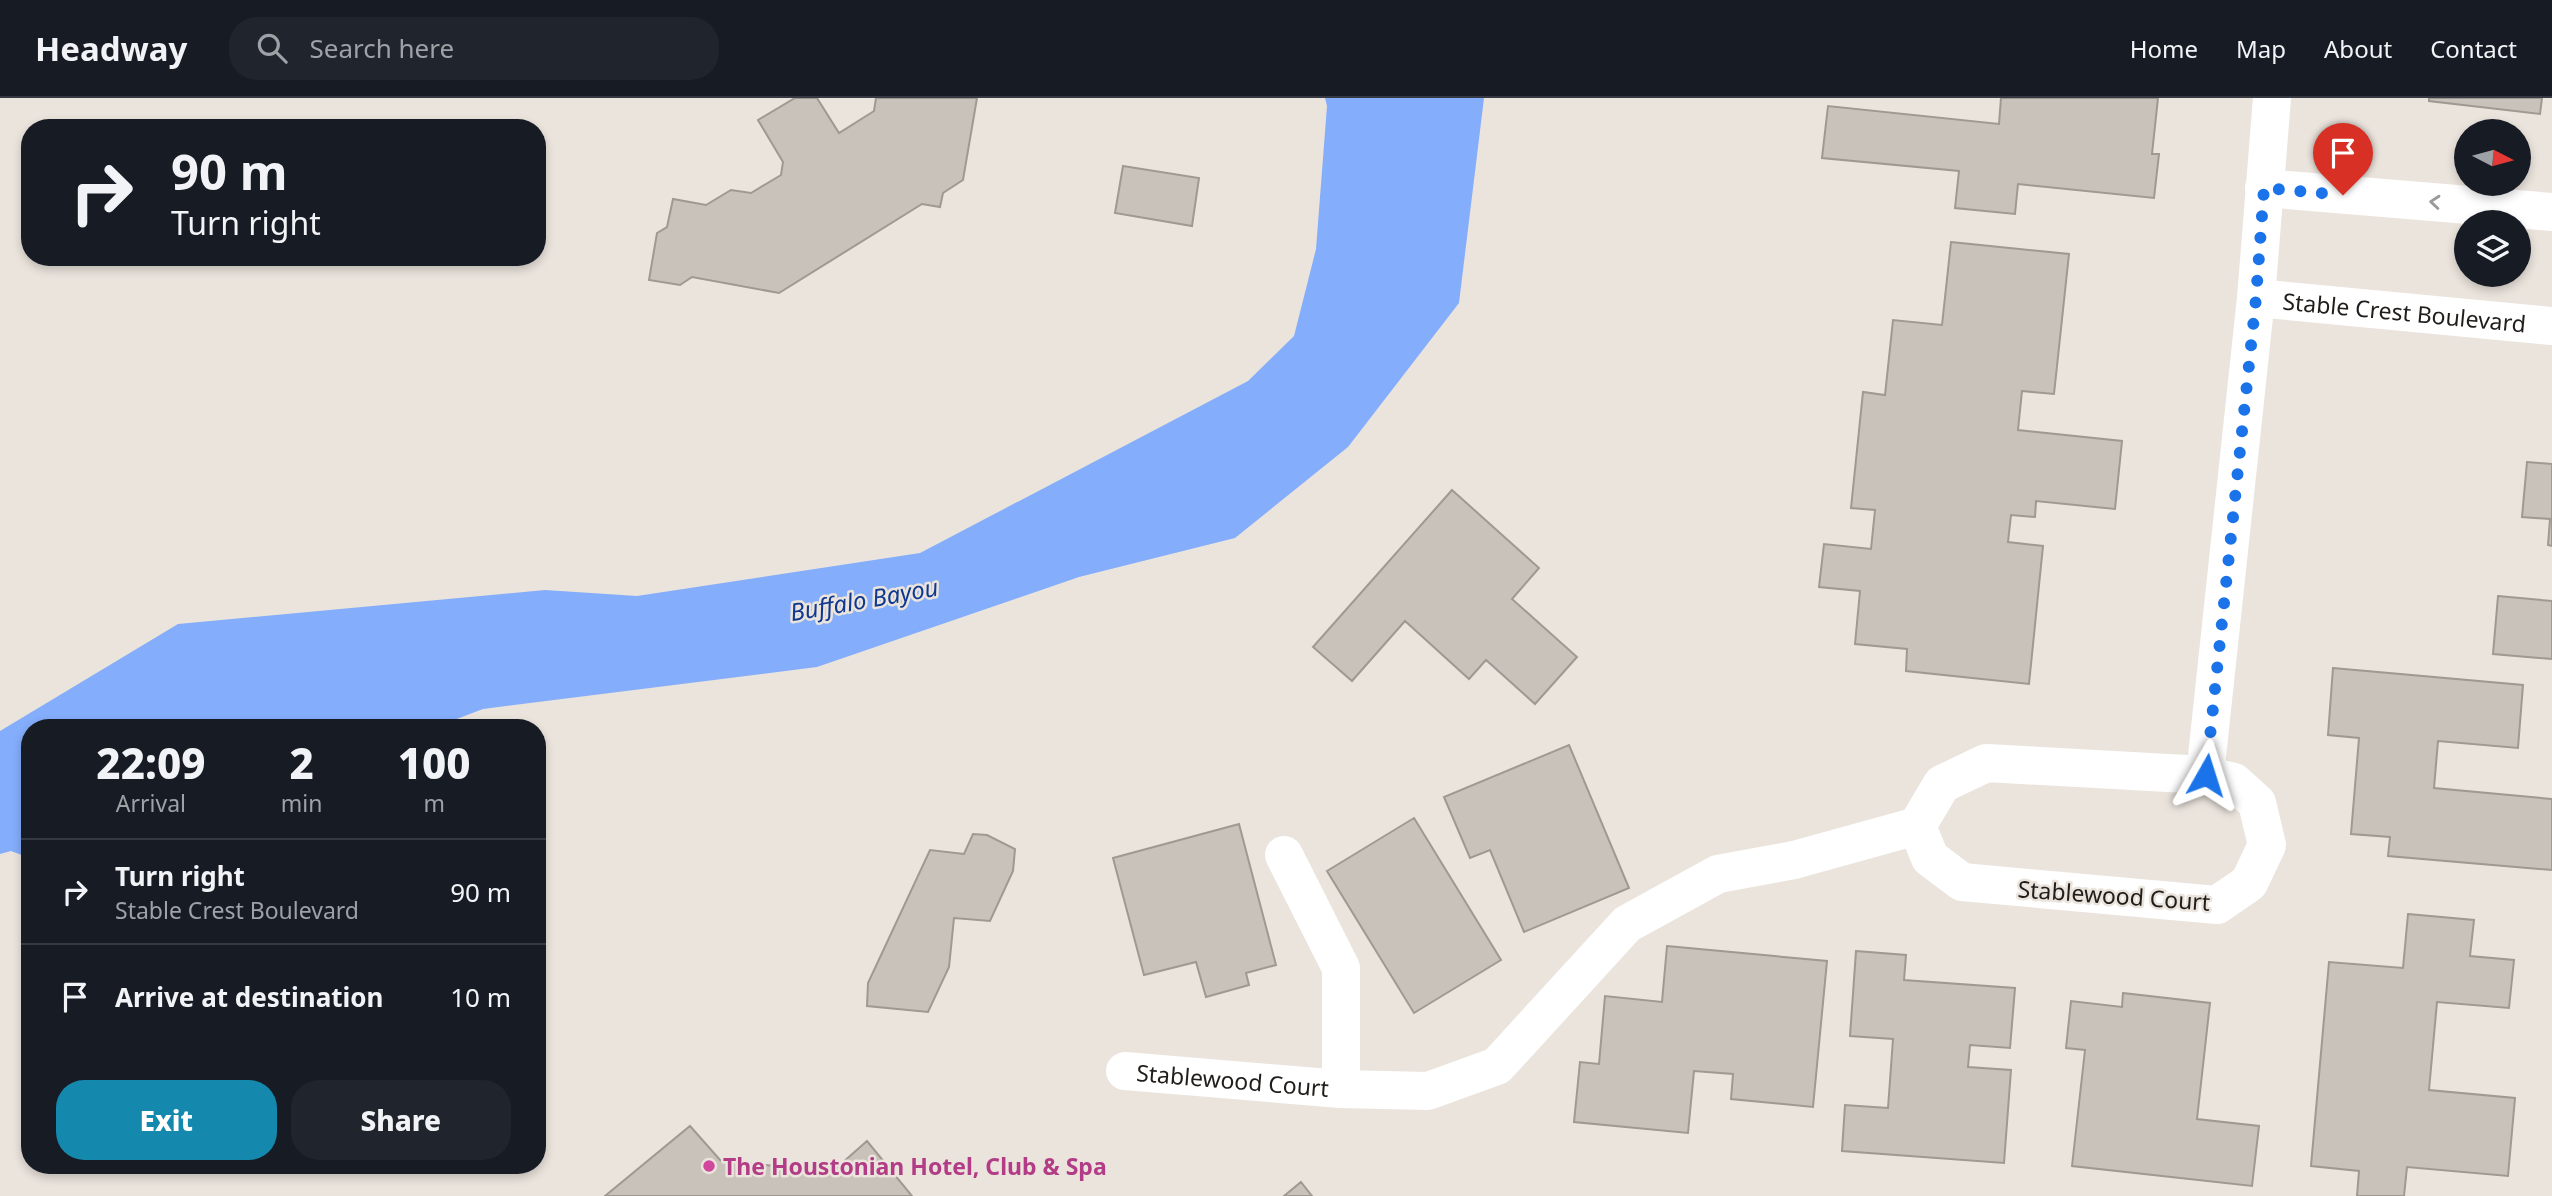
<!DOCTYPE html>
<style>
body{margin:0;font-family:"Noto Sans",sans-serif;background:#20242c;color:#f1f3f6;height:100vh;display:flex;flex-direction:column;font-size:26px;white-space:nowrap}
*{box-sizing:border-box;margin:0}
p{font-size:23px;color:#9ea1a6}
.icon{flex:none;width:38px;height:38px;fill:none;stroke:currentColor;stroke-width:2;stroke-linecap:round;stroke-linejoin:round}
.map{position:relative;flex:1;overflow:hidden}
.sheet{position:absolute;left:21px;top:621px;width:525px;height:455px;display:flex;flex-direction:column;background:#171b24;border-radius:28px;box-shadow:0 4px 10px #0003}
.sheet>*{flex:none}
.hud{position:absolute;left:21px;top:21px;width:525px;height:147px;border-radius:28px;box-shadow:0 4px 10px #0003;background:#171b24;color:#f1f3f6;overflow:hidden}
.needle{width:46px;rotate:96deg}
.tools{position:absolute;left:2454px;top:21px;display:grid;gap:14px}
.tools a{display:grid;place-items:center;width:77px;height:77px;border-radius:50%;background:#171b24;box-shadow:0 4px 10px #0003;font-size:35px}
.pin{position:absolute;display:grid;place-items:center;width:60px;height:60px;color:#fff;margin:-72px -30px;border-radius:50% 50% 50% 0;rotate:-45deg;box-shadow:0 0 7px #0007}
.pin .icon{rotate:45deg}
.me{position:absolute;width:77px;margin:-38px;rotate:6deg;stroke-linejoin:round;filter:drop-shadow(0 0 5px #0008)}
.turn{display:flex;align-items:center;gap:24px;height:147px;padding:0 35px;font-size:32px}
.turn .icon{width:91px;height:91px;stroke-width:2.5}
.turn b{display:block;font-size:49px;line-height:60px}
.eta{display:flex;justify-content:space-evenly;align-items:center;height:119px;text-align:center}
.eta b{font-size:42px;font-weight:800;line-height:49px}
.cta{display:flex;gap:14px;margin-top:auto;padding:14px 35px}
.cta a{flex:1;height:80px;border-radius:28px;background:#1488ad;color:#fff;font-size:28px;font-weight:800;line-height:80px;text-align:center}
.cta a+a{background:#20242c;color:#f1f3f6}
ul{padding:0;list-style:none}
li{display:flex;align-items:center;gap:21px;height:105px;padding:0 35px;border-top:2px solid #363941}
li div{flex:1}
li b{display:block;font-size:26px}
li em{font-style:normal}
header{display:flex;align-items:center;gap:42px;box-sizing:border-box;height:98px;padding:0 35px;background:#171b24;border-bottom:2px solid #363941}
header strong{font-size:33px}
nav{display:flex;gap:38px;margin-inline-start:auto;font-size:24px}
.search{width:490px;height:63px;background:#20242c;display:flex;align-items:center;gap:18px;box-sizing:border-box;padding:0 24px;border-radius:28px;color:#9ea1a6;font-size:26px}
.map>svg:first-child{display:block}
</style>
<header>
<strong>Headway</strong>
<div class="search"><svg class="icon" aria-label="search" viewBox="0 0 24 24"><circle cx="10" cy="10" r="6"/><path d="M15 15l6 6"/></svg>Search here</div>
<nav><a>Home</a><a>Map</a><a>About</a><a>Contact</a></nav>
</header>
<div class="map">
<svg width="2552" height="1098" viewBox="0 0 2552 1098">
<rect width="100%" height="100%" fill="#ebe4dd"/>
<path fill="#84adfb" d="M1325 0H1484L1459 205 1348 349 1235 440 1079 479 817 569 483 611 433 630H30V760L11 753 0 756V633L178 526 545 492 637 498 920 455 1248 283 1294 238 1316 151 1327 8Z"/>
<path fill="#c8c2bb" stroke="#9f9992" stroke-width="2" d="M795 0H817L839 35 874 13 876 0H977L963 82 943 95 940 109 922 106 779 195 692 179 680 187 649 182 657 135 667 129 673 101 706 107 731 92 751 95 781 77 783 64 758 22Z
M2001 0H2158L2152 56H2159L2154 100 2018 86 2015 116 1955 110 1959 73 1822 60 1828 8 1999 26Z
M2429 0H2542L2540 16 2429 3Z
M1123 68 1199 80 1192 128 1115 115Z
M1951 144 2069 156 2054 296 2022 293 2018 332 2122 343 2115 411 2036 403 2035 419 2011 417 2008 444 2043 448 2029 586 1906 573 1907 551 1855 546 1860 493 1819 489 1824 446 1871 451 1875 412 1851 410 1863 294 1885 297 1893 222 1942 227Z
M2527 364 2552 366V448L2548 447 2550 421 2522 419Z
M1452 392 1539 470 1512 501 1577 559 1535 606 1486 562 1469 581 1405 523 1352 583 1313 549Z
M2498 498 2552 503V561L2493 556Z
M2333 570 2523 587 2518 650 2438 643 2434 690 2552 701V772L2388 758 2390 739 2351 736 2359 640 2328 637Z
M1569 647 1629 790 1524 834 1490 752 1470 760 1444 699Z
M1414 720 1501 862 1414 915 1327 773Z
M1239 726 1276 867 1246 875 1249 887 1206 899 1196 864 1144 877 1113 760Z
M973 736 987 737 1015 751 1013 773 990 823 954 820 949 869 928 914 867 908 868 885 930 752 964 756Z
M2408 816 2474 822 2470 858 2514 862 2509 910 2437 904 2429 992 2515 1000 2508 1078 2407 1069 2404 1098H2357L2359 1073 2311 1068 2329 864 2403 870Z
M1667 848 1827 863 1813 1009 1731 1001 1733 976 1694 973 1688 1035 1574 1024 1580 964 1599 966 1605 898 1662 904Z
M1856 853 1906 857 1904 882 2015 890 2010 950 1970 947 1968 969 2011 972 2004 1065 1842 1053 1845 1007 1888 1010 1893 941 1850 938Z
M2123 895 2210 905 2197 1021 2259 1028 2252 1088 2072 1068 2085 952 2066 950 2071 903 2122 909Z
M690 1028 721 1063 833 1073 867 1043 912 1098H605Z
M1301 1084 1312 1098H1284Z"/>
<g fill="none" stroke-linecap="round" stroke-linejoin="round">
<g stroke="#fff" stroke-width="38">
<path d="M2264 90 2552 114"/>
<path id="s1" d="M2256 200 2552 228"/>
<path d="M1986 665 2205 677 2234 684 2257 705 2267 747 2249 785 2217 807 1962 784 1930 760 1917 728 1942 686Z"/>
<path d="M2205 677 2256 200 2272 0"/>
<path d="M1284 757 1341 870V991"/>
<path id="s2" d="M1125 973 1341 991 1428 993 1497 968 1627 826 1718 776 1794 762 1917 728"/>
</g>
</g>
<defs><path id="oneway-chevron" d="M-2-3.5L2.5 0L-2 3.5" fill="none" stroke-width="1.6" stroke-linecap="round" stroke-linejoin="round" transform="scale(1.75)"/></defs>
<use stroke="#9b9998" href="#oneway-chevron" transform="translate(2435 104) rotate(-175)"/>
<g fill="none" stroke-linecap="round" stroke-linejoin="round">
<path stroke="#1a73e8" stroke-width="12" stroke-dasharray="0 21.6" d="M2206 677 2256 200 2264 90 2343 97"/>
</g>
<circle fill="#d1479c" stroke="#ebe4dd" stroke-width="2.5" cx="709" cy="1068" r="7"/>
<g text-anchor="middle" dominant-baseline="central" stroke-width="5" stroke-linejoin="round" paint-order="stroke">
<g font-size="23" fill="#201d1b" stroke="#ebe4dd">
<text stroke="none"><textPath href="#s1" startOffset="149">Stable Crest Boulevard</textPath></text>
<text transform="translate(2114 797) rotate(4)">Stablewood Court</text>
<text stroke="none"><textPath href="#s2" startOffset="108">Stablewood Court</textPath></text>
</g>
<g font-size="23" font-weight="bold" fill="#b23c85" stroke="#ebe4dd" text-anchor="start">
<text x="723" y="1068">The Houstonian Hotel, Club &amp; Spa</text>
</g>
<g font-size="24" font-style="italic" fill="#0f3990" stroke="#ebe4dd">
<text transform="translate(864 501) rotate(-10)">Buffalo Bayou</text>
</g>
</g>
</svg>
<div class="tools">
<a><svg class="needle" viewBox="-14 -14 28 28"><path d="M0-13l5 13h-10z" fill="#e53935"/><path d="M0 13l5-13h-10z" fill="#9ea1a6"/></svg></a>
<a><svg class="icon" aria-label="layers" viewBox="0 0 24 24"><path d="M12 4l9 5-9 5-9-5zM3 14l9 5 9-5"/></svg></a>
</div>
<div class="pin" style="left:2343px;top:97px;background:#d93025"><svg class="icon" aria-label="arrive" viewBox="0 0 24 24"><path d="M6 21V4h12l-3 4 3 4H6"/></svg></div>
<svg class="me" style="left:2206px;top:677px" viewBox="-20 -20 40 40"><path d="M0-17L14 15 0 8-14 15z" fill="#1a73e8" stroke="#fff" stroke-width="4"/></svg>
<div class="hud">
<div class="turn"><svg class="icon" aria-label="right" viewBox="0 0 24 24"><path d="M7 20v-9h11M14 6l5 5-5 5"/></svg><div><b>90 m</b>Turn right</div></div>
</div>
<section class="sheet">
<div class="eta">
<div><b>22:09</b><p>Arrival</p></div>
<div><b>2</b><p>min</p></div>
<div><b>100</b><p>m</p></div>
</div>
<ul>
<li><svg class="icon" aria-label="right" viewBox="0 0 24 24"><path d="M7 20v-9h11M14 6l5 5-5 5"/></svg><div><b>Turn right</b><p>Stable Crest Boulevard</p></div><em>90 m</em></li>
<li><svg class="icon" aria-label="arrive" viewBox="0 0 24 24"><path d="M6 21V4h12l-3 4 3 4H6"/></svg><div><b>Arrive at destination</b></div><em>10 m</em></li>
</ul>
<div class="cta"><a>Exit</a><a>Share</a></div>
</section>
</div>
